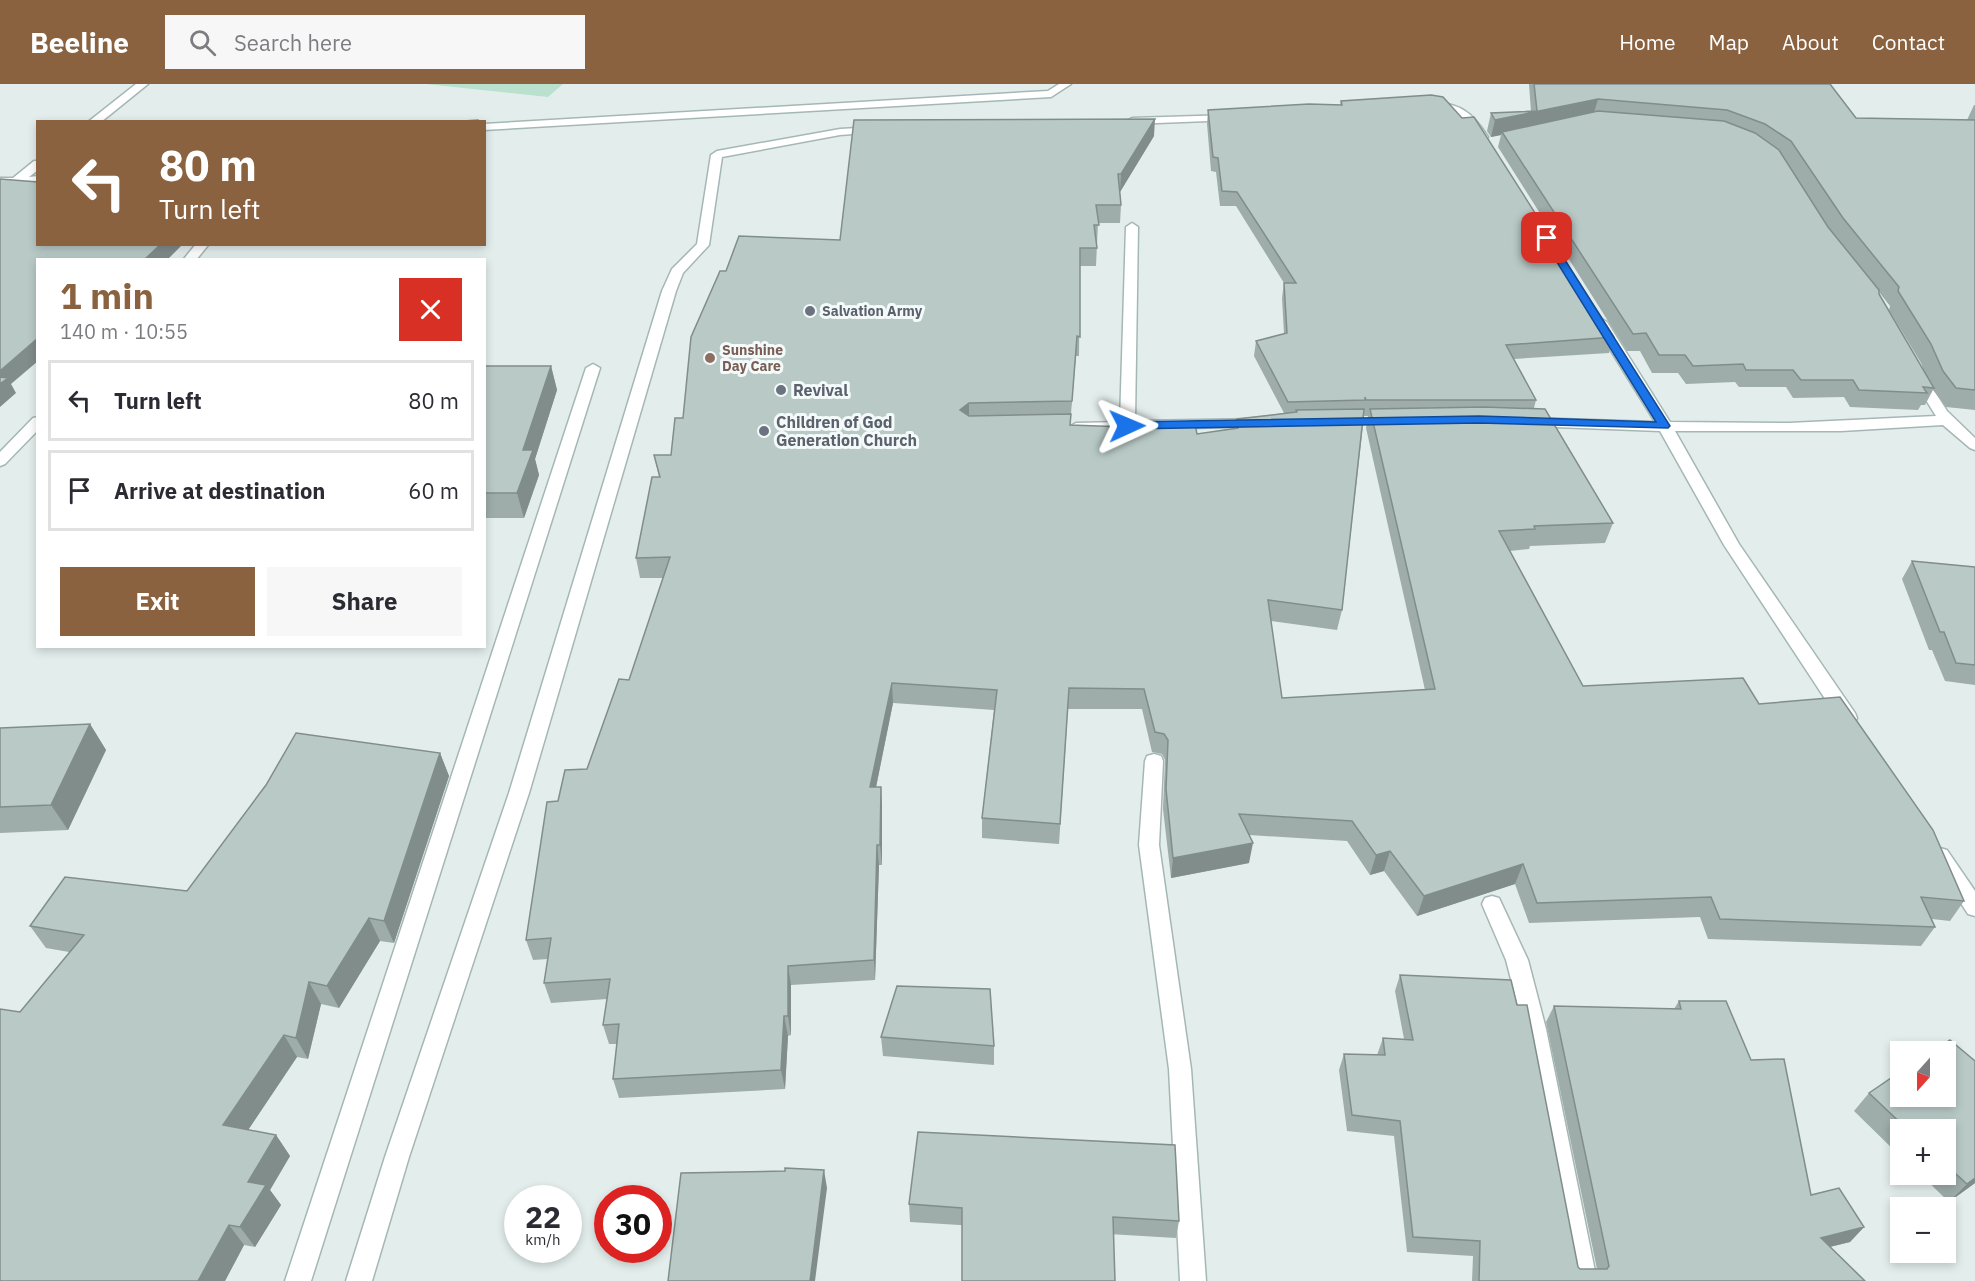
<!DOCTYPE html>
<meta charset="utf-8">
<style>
body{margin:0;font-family:"IBM Plex Sans",sans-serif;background:#f7f7f7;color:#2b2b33;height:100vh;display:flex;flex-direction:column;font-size:22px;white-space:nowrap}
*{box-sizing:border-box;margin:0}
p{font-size:20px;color:#7c7c81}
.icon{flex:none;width:33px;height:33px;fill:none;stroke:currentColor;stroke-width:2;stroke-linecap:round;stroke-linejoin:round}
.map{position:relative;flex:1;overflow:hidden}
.details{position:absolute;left:36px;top:174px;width:450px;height:390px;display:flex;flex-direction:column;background:#fff;border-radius:0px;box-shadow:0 3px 9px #0003}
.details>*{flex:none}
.guide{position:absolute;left:36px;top:36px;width:450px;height:126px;border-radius:0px;box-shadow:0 3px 9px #0003;background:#8a6240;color:#fff;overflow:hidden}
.needle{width:39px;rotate:201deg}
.controls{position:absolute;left:1890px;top:957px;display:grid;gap:12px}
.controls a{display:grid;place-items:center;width:66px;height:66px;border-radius:0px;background:#fff;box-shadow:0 3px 9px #0003;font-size:30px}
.speed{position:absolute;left:504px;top:1101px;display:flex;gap:12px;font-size:30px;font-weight:700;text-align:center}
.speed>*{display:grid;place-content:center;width:78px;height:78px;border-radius:50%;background:#fff;box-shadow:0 3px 9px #0003;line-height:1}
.speed small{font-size:15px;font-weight:400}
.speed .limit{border:9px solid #d22;background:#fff;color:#111}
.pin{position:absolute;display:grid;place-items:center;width:51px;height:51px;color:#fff;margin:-26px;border-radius:12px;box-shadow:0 3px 9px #0006}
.me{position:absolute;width:66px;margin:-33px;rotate:89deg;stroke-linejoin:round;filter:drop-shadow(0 0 4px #0008)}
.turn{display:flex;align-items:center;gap:21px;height:126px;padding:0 24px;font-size:27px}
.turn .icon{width:78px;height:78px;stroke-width:2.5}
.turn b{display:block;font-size:42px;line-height:51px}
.round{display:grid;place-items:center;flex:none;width:63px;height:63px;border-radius:0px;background:#f7f7f7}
.summary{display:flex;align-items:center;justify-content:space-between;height:102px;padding:0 24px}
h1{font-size:36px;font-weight:700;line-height:45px;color:#8a6240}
.cta{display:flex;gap:12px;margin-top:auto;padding:12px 24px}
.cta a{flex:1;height:69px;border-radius:0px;background:#8a6240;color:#fff;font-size:24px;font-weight:700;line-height:69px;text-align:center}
.cta a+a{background:#f7f7f7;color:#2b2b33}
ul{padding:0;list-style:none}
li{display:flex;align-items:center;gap:18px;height:81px;margin:0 12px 9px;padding:0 12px;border:3px solid #e1e1e2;border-radius:0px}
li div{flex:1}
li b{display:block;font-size:22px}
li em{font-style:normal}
header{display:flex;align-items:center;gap:36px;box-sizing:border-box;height:84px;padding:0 30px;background:#8a6240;color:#fff}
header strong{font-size:28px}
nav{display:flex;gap:33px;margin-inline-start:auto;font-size:21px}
.search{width:420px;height:54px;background:#f7f7f7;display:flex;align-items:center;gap:15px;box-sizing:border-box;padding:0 21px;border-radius:0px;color:#7c7c81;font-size:22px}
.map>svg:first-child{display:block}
</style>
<header>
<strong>Beeline</strong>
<div class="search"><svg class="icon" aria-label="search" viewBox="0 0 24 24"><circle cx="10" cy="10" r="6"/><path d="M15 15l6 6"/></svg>Search here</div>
<nav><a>Home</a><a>Map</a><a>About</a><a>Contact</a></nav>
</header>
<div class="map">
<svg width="1975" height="1197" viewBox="0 0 1975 1197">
<rect width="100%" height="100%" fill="#e3eeec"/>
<path fill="#bae1ce" d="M426 0H563L548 13Z"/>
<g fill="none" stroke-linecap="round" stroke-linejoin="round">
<defs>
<path id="service" d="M1492 812 1499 814 1528 876 1546 945 1597 1197H1571L1524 945 1506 876 1482 820 1485 814Z"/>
<path id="minor" d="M136 0H148L101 38H88Z
M1059 0H1071L1051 13 484 46V40L1048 7Z
M1428 16C1460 21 1470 25 1488 53L1486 55H1478C1460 29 1454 28 1424 21L1422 19Z
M1230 31 1236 34 1234 36 1132 40 1126 37 1132 34Z
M876 43 880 44V48L840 51 722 73 709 161 683 189 676 207 529 709 409 1073 372 1197H346L385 1073 509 709 662 207 672 185 697 160 711 71 717 67 840 45Z
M34 77H38V86L29 93 38 92V100L0 102V94H13Z
M1132 139 1138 143 1135 337 1262 335 1267 336 1269 339 1267 342 1076 347 1069 343 1076 339 1120 338 1126 143Z
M196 160H209L196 176H183Z
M1600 234 1607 238 1670 338 1789 339 1936 332 1911 292 1918 288 1923 289 1947 327 1975 354V366L1970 364 1943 341 1841 347H1675L1739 460 1855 629 1857 634 1855 639 1848 641 1841 639 1724 461 1660 347 1529 342 1522 338 1529 334 1655 338 1593 238Z
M593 280 600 284 311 1197H285L586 284Z
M38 333V346L5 380 0 382V368L33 334Z
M1154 670 1161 672 1163 677 1159 761 1191 985 1206 1197H1180L1169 985 1139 761 1145 677 1147 672Z
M1940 764 1947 766 1975 807V832L1968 830 1930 772 1933 766Z"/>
</defs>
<use href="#service" stroke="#a5b7b5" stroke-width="3"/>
<use href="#minor" stroke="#a5b7b5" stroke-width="3"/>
<use href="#service" fill="#fff" fill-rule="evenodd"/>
<use href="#minor" fill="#fff" fill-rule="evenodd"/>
</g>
<path fill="#9eadaa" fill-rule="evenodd" d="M1529 0H1830L1856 34 1967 36 1974 21H1975V326L1946 323 1933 306 1925 321H1921L1918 326 1850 323 1844 313 1793 314 1786 303H1739L1735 298 1686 300 1678 289H1652L1640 267H1627L1498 63 1501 51 1491 53 1487 47 1491 29 1531 28ZM1786 77 1831 147 1828 143ZM1879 208 1890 222 1889 226 1921 279 1925 289 1879 210Z
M1341 17 1614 253 1609 269 1514 275 1536 316 1534 324 1613 439 1605 459 1530 462 1529 465 1510 467 1583 602 1759 620 1964 817 1950 837 1932 835 1935 843 1921 862 1708 855 1700 833 1529 839 1515 800 1417 832 1384 787 1370 791 1347 757 1249 751V779L1171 794 1163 725 1165 676 1162 670 1152 668 1142 625H1068L1059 760 982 754V734L994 626 893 619 876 703H881L882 723V781H879L875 896 791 901V951L788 952 785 1005 619 1014 613 995 617 960H609L603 941 607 915 551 919 544 899 548 875 533 876 526 856 558 717 587 685 629 596 664 494H640L636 474 659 393 654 371H671L683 334 726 187 840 156 1154 52 1120 108 1121 121 1120 139H1098L1096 182H1080L1079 272H1076L1070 341 1197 350 1236 344 1237 335 1284 329 1254 272 1256 257 1284 250 1282 214 1284 199 1236 122H1220L1216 88 1211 87 1207 40 1208 26 1340 21ZM1364 332H1368L1366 344 1425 606 1282 614 1271 537 1337 546 1342 526Z
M484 282H551L557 306 535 375 539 391 524 434H484Z
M1912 477 1975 483V601L1945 597 1932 566H1929L1902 495Z
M90 640 106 666 68 746 0 749V644Z
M440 669 449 692 394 859 380 857 339 924 321 920 308 975 297 973 248 1046 276 1051 290 1072 270 1106 281 1121 255 1163 244 1161 225 1197H0L69 868 46 864 30 842 187 807Z
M1400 891 1578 1183 1580 1185H1597L1546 938 1554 922 1674 925 1679 917 1751 976 1811 1111 1864 1143 1850 1158 1830 1163 1865 1197H1472L1473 1172 1407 1168 1394 1052 1347 1047 1339 986 1344 970 1377 971 1383 954 1404 955 1395 907Z
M881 953 994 962V981L883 972Z
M1975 977V1099L1949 1118 1920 1090H1946V1046H1900V1072L1854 1027 1869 1009Z
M909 1120 1179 1137 1176 1154 910 1138Z"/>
<path fill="#818d8b" d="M1598 15 1593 32 1502 48 1501 51 1491 53 1495 36Z
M1155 35 1154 52 1120 108 1121 90Z
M161 160H183L167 176H144Z
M38 254V277L11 300 16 309 0 323V287Z
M551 282 557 306 535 375 539 391 524 434 517 409 523 366Z
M969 319V339L960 326Z
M892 599 893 619 872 723 870 703Z
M90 640 106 666 68 746 51 721Z
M440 669 449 692 394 859 384 837Z
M881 703 882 723V781L880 761Z
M1253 759 1249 779 1171 794 1173 774Z
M877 761 879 781 875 896 874 876Z
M1390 767 1384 787 1370 791 1376 771Z
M1523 780 1515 800 1417 832 1424 812Z
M369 834 380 857 339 924 327 902Z
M788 882 791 901V951L788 932Z
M309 898 321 920 308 975 296 954Z
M784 932 788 952 785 1005 781 986Z
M284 951 297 973 238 1061 223 1041Z
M276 1051 290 1072 270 1106 281 1121 255 1163 240 1143 248 1098Z
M824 1086 827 1104 815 1197H810Z
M1975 1094V1099L1949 1118 1967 1100Z
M229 1141 244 1161 225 1197H198Z
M1864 1143 1850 1158 1808 1168 1821 1154Z"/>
<path fill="#b8c9c6" stroke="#818d8b" stroke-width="1.5" d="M1534 0H1830L1856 34 1975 36V306L1956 304 1943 287 1931 260 1898 207 1899 203 1843 134 1791 57 1765 40 1727 26 1598 15 1495 36 1491 29 1537 27Z
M1431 11 1443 13 1462 34 1474 33 1614 253 1506 261 1536 316H1366L1365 313V316L1288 318 1256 257 1287 249 1284 199H1296L1237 108 1222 107 1218 74 1213 73 1208 26 1309 20 1342 21 1341 17Z
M1598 27 1724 37 1755 49 1779 66 1828 143 1879 206V210L1934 304 1923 303 1927 309 1859 306 1853 296H1801L1793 286H1746L1743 280 1693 282 1685 271H1659L1646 249 1633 250 1502 48Z
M1155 35 1121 90H1118L1121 121H1096L1099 141H1094L1097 164H1080V253L1077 252 1072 317 969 319 960 326 969 332 1071 330 1070 341 1156 344 1195 340 1197 350 1238 344 1237 335 1297 328 1296 326 1364 325 1342 526 1268 516 1282 614 1435 605 1370 325 1484 323 1545 325 1613 439 1534 442 1535 445 1499 447 1583 602 1743 594 1759 620 1840 613 1933 746 1964 817 1921 813 1935 843 1720 835 1711 813 1537 819 1523 780 1424 812 1390 767 1376 771 1352 737 1239 730 1253 759 1173 774 1166 705 1168 656 1164 650 1155 648 1144 605 1069 604 1060 740 982 734 997 606 892 599 870 703H881L880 761H877L874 876 788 882V932H784L781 986 613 995 619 940 603 941 610 895 544 899 551 854 526 856 547 718 558 717 565 686 587 685 619 595 629 596 670 473 636 474 652 393H660L654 371H671L675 334H683L691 253 720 187H726L739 152 840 156 854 36Z
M478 36V38H446Z
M0 95 38 98V160H161L144 176H38V254L0 287Z
M484 282H551L523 366H533L517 409H484Z
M0 293 8 294 0 300Z
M1912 477 1975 483V581L1956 579 1944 548H1940Z
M90 640 51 721 0 723V644Z
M296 649 440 669 384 837 369 834 327 902 309 898 296 954 284 951 223 1041 276 1051 248 1098 266 1101 240 1143 229 1141 198 1197H0V925L20 928 84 851 30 842 65 793 187 807 266 701Z
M1400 891 1511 896 1517 921H1527L1578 1183 1580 1185H1607L1609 1182 1554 922 1681 925 1679 917H1726L1751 976 1784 975 1811 1111 1839 1104 1864 1143 1821 1154 1865 1197H1479L1480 1157 1413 1153 1400 1037 1352 1031 1344 970 1385 971 1383 954 1413 956Z
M897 902 990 905 994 962 881 953Z
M1950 956 1975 977V1094L1967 1100 1946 1081V1046H1908L1869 1009 1900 988V1012H1946V968H1932Z
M918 1048 1175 1061 1179 1137 1113 1133 1115 1197H962V1124L909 1120Z
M785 1084 824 1086 810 1197H668L681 1089 785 1087Z"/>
<path fill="#1a73e8" stroke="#114b97" stroke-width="1.5" d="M1547 151 1551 154 1670 342 1668 344 1479 339 1127 345 1121 342 1127 338 1479 332 1656 338 1542 154Z"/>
<g fill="#6b7280" stroke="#f4faf9" stroke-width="2">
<circle cx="810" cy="227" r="6"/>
<circle cx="781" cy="306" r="6"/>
<circle cx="764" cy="347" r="6"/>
</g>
<circle fill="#8d6e63" stroke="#f4faf9" stroke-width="2" cx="710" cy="274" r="6"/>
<g text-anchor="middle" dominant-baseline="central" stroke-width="6" stroke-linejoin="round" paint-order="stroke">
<g font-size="14" font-weight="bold" fill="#5b616d" stroke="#f4faf9" text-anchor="start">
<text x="822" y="227">Salvation Army</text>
</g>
<g font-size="14" font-weight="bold" fill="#785e54" stroke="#f4faf9" text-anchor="start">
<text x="722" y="266">Sunshine<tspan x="722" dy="16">Day Care</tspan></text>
</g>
<g font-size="16" font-weight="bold" fill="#5b616d" stroke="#f4faf9" text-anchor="start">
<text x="793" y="306">Revival</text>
<text x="776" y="338">Children of God<tspan x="776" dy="18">Generation Church</tspan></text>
</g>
</g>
</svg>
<div class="controls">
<a><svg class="needle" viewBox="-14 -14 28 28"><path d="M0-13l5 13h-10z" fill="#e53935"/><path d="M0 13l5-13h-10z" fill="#7c7c81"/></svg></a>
<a>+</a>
<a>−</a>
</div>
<div class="speed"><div>22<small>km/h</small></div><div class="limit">30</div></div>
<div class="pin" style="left:1547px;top:154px;background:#d93025"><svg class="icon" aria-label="arrive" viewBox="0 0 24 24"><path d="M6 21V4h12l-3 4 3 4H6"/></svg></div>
<svg class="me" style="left:1127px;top:342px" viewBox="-20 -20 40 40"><path d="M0-17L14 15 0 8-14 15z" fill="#1a73e8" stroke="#fff" stroke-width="4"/></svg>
<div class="guide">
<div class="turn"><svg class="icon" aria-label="left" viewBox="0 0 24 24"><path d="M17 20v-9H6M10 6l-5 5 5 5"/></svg><div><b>80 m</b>Turn left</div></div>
</div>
<section class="details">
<div class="summary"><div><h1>1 min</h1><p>140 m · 10:55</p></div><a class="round" style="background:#d93025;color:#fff"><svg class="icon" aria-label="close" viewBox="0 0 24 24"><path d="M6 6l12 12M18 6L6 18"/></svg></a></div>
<ul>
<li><svg class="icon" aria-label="left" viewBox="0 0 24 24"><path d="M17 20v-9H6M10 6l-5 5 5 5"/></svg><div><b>Turn left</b></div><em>80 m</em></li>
<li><svg class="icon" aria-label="arrive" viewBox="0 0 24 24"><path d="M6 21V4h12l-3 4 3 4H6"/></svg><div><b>Arrive at destination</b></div><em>60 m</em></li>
</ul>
<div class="cta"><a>Exit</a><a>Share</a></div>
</section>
</div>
